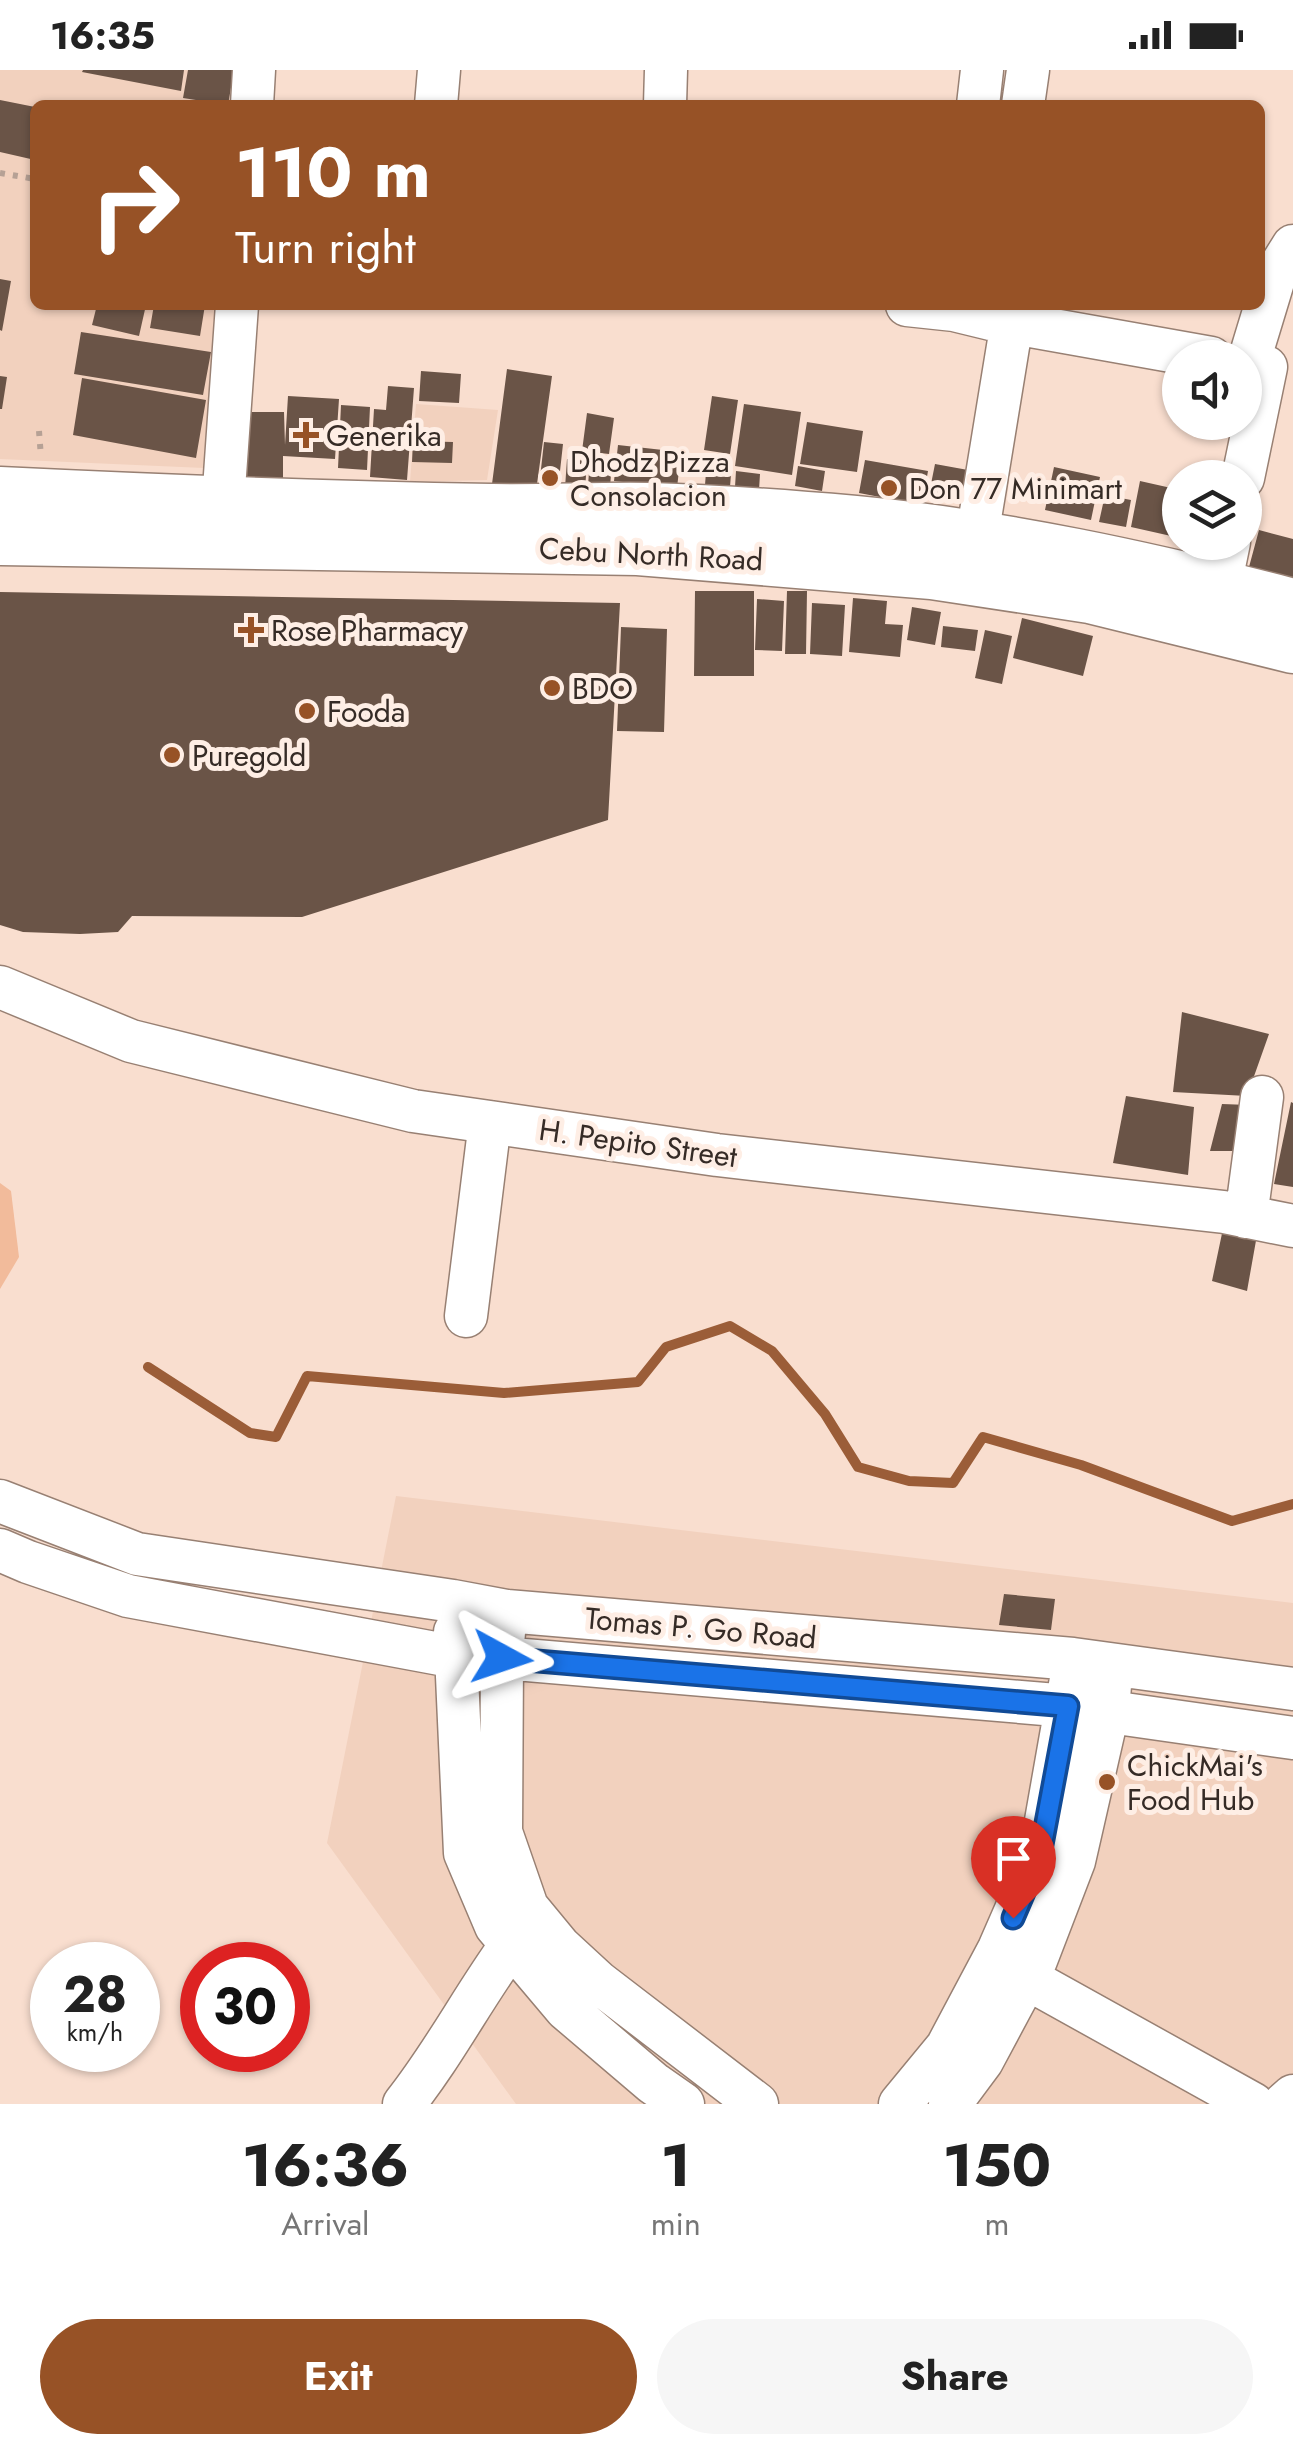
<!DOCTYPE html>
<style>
body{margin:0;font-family:Jost,sans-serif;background:#f6f6f6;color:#222;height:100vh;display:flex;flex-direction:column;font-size:38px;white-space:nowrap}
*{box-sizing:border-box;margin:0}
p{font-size:32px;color:#767676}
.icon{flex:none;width:55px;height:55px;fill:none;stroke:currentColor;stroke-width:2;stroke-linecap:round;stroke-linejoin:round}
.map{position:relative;height:2034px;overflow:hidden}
.sheet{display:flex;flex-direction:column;background:#fff;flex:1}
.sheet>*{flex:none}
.hud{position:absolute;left:30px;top:30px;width:1235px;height:210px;border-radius:15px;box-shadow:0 2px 8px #0004;background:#975226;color:#fff;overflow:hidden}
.buttons{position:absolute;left:1162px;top:270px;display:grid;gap:20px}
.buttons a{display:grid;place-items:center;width:100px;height:100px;border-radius:50%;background:#fff;box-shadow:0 2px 8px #0004;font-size:50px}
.speed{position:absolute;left:30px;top:1872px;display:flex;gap:20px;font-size:50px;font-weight:700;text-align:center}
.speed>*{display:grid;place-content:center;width:130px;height:130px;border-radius:50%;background:#fff;box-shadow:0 2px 8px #0004;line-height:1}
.speed small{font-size:25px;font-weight:400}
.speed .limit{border:15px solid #d22;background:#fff;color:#111}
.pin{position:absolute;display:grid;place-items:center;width:85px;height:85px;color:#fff;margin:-102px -42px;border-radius:50% 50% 50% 0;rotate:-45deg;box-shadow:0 0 10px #0007}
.pin .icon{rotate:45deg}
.me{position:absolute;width:110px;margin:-55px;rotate:95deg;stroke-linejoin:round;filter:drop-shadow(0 0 8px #0008)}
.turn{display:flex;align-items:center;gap:35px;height:210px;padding:0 40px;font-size:45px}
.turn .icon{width:130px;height:130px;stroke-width:2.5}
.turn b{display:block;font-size:70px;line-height:85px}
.eta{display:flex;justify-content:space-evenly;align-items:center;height:170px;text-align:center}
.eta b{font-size:60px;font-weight:700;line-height:70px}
.cta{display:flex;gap:20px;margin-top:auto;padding:20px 40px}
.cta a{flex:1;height:115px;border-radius:60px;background:#975226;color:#fff;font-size:40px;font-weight:700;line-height:115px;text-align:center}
.cta a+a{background:#f6f6f6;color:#222}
.status{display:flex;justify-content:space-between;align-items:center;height:70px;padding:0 50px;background:#fff;direction:ltr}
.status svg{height:28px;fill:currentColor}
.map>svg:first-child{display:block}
</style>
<div class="status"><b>16:35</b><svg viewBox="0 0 49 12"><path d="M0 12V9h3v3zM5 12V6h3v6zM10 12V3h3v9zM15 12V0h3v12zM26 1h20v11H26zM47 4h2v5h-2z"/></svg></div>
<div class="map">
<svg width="1293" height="2034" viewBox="0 0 1293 2034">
<rect width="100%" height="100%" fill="#f9decf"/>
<path fill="#f2d1be" d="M0 0H240L237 35H35V235H219L204 398 0 389Z
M416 334 498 340 487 410 410 412Z
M396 1426 1293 1533V2034H516L327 1773Z"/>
<path fill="#f2bb9b" d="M0 1113 11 1121 19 1187 0 1219Z"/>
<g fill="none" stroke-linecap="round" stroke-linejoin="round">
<path stroke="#9b5d38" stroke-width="10" d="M148 1297 250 1363 276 1367 307 1306 504 1323 638 1312 666 1277 730 1256 772 1281 825 1344 858 1397 909 1411 953 1413 983 1367 1081 1395 1232 1451 1293 1434"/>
</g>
<path fill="#6a5447" d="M83 0H184L181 21 82 2Z
M188 0H234L228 35 183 28Z
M0 30 35 37V90L0 82Z
M0 209 11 211 2 261 0 260Z
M97 235H146L139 266 92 255Z
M154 235H205L200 266 150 258Z
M81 262 211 282 203 325 74 304Z
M507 299 552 306 536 421 492 414Z
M421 301 461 304 459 333 419 331Z
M0 306 7 307 2 339H0Z
M82 308 206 330 196 388 73 365Z
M388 316 414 318 407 410 370 407 374 339 386 340Z
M288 326 339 329 335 389 283 386V414L245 413 246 342H284L285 375Z
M712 326 738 330 730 384 704 380Z
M744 334 801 342 792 405 735 396Z
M341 335 370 337 367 400 338 398Z
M587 343 614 348 609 384 582 381Z
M807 352 863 361 857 402 800 394Z
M413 371 453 372 452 393 412 392Z
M544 372 563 374 558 419 539 417Z
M618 375 681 382 677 418 614 411Z
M590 388 612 390 610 418 588 416Z
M567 389 587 391 585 420 565 418Z
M707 389 732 391 730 417 705 415Z
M865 390 928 401 922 435 859 423Z
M935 394 968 400 962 430 929 424Z
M798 396 825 401 822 421 795 416Z
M1054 397 1100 407 1091 450 1045 440Z
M736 401 760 404 759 420 735 417Z
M1140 411 1180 420V468L1131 457Z
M1105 425 1131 430 1126 457 1099 452Z
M1259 460 1293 469V509L1249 497Z
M695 521H754V606H694Z
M787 521H807L806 584H785Z
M0 522 620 533 608 750 302 847 132 846 118 862 80 864 23 862 0 855Z
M853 528 887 531 885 554 903 555 900 587 849 582Z
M757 529 784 531 782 581 755 580Z
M812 533 845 535 842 586 810 584Z
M912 537 941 542 935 575 907 570Z
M1022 548 1093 566 1083 606 1013 588Z
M943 556 978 560 975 581 941 577Z
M621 557 667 559 664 662 617 661Z
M985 560 1012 566 1002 614 975 608Z
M1182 942 1269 964 1247 1026 1173 1022Z
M1126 1026 1194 1037 1188 1105 1113 1093Z
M1291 1032 1293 1033V1117L1274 1114Z
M1222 1034 1249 1035 1246 1081H1210Z
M1224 1154 1257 1165 1247 1221 1212 1211Z
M1004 1524 1055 1529 1051 1560 999 1555Z"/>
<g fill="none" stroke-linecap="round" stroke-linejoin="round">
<defs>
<path id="minor" d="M252 35 254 0
M436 35 439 0
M665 35 666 0
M978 35 982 0
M1023 35 1028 0
M907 235 954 240 991 249 1211 288
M1248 294 1275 205 1293 176
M1243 408 1266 297
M223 433 237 235
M972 497 1012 252
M1220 516 1229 472
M0 917 131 971 413 1041 717 1085 1224 1142 1293 1156
M1246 1147 1262 1027
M466 1246 490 1052
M0 1431 137 1484 453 1531 507 1541 1073 1589 1293 1619
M0 1480 28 1492 128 1526 456 1587 502 1588 1068 1636 1293 1668
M455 1562 465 1783 496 1856 566 1939 653 2013 683 2034
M504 1562 502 1588 501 1762 527 1837 560 1877 598 1912 757 2034
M1003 1895 1253 2034
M404 2034C444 1984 473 1927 511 1875
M900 2034 947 1977 999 1879 1040 1785 1071 1609
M950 2034 982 1991 1036 1890 1074 1791 1108 1642 1110 1615
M1284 2034 1293 2026"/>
<path id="major" d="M0 423C164 431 328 437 492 440 545 441 598 438 651 439 719 441 787 446 855 452 1003 466 1149 498 1293 535
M0 469 638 479 932 503 1090 527 1293 577"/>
</defs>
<use href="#minor" stroke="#988073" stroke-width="45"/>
<use href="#major" stroke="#988073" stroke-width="55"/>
<path stroke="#b6a195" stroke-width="6" stroke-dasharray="5 8" stroke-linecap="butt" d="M0 103 35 109
M39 361 41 387"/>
<use href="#minor" stroke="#fff" stroke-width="42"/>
<use href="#major" stroke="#fff" stroke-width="52"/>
</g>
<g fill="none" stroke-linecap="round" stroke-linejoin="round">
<defs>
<path id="route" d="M502 1588 1068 1636 1040 1785 1013 1848"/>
</defs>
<use href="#route" stroke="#114b97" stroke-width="25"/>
<use href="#route" stroke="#1a73e8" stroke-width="18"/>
</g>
<g fill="#975226" stroke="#feeee5" stroke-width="4">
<path d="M301 350h10v10h10v10h-10v10h-10v-10h-10v-10h10z"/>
<circle cx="550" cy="408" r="10"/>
<circle cx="889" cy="418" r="10"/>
<path d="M246 545h10v10h10v10h-10v10h-10v-10h-10v-10h10z"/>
<circle cx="552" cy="618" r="10"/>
<circle cx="307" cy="641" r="10"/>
<circle cx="172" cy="685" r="10"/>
<circle cx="1107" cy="1712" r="10"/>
</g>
<g text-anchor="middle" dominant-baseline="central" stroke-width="10" stroke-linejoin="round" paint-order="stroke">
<g font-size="30" fill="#352b26" stroke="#feeee5" text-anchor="start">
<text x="326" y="365">Generika</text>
<text x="570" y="391">Dhodz Pizza<tspan x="570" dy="34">Consolacion</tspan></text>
<text x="909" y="418">Don 77 Minimart</text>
<text x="271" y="560">Rose Pharmacy</text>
<text x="572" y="618">BDO</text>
<text x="327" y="641">Fooda</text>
<text x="192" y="685">Puregold</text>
<text x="1127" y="1695">ChickMai's<tspan x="1127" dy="34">Food Hub</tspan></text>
</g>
<g font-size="30" fill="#352b26" stroke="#feeee5">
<text transform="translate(651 484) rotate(3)">Cebu North Road</text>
<text transform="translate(638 1073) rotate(8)">H. Pepito Street</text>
<text transform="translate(701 1558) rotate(5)">Tomas P. Go Road</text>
</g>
</g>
</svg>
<div class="buttons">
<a><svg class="icon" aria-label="sound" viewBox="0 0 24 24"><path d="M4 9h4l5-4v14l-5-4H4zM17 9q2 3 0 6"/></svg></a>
<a><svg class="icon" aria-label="layers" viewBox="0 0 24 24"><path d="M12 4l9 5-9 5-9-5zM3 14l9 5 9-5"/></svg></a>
</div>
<div class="speed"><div>28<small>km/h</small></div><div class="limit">30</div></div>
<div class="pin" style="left:1013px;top:1848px;background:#d93025"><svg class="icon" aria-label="arrive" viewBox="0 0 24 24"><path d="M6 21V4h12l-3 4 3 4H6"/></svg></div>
<svg class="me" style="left:502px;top:1588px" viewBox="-20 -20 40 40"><path d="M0-17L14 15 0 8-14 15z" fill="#1a73e8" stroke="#fff" stroke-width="4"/></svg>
<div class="hud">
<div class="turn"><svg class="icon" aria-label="right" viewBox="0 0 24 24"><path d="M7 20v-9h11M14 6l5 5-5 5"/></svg><div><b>110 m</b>Turn right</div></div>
</div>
</div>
<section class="sheet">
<div class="eta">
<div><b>16:36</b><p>Arrival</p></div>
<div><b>1</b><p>min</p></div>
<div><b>150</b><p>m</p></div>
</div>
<div class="cta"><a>Exit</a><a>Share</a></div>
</section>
